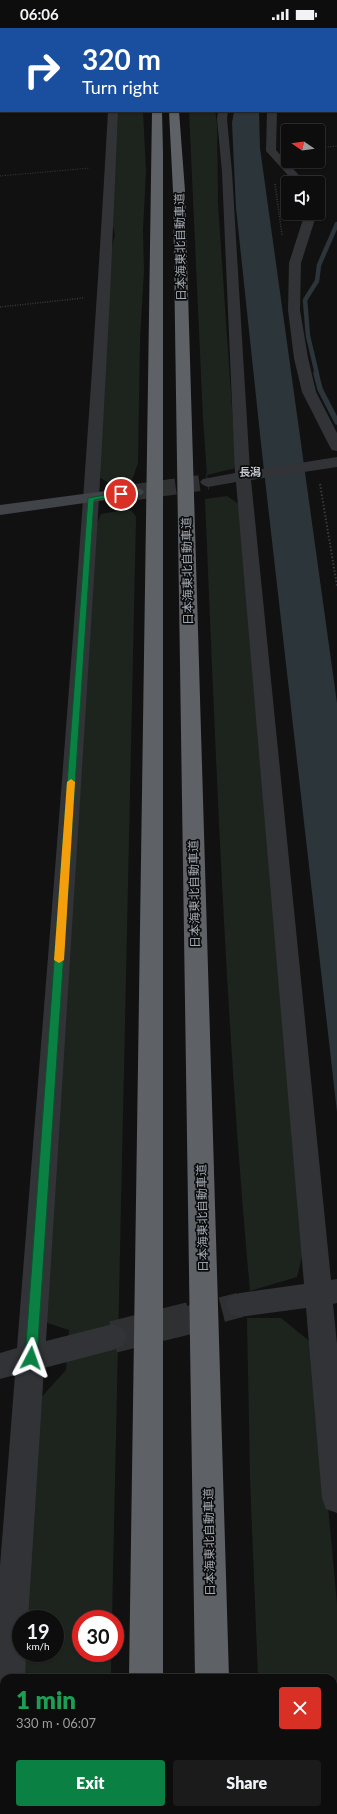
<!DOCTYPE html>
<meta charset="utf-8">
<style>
body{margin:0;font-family:Lato,"Noto Sans JP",sans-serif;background:#1b1b1c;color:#f1f3f6;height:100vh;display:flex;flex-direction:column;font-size:15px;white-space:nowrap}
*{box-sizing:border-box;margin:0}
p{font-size:13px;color:#9a9c9e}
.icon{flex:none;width:22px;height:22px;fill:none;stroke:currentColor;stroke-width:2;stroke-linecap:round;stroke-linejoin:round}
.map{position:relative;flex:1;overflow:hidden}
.details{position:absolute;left:0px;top:1646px;width:337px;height:140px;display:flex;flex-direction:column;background:#0d0d0e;border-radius:12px 12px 0 0;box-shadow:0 1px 3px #0004,0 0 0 1px #2d2d2e}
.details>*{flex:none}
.hud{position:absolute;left:0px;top:0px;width:337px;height:84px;box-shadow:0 1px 3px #0004,0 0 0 1px #2d2d2e;background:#1a4fa0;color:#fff;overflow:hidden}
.needle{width:26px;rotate:283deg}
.tools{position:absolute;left:281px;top:96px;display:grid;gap:8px}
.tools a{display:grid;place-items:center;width:44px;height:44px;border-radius:4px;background:#0d0d0e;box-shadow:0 1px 3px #0004,0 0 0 1px #2d2d2e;font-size:20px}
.speed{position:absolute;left:12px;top:1582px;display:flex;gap:8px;font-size:20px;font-weight:700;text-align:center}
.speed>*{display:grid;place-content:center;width:52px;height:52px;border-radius:50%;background:#0d0d0e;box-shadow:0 1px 3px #0004,0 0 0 1px #2d2d2e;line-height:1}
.speed small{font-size:10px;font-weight:400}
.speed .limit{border:6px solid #d22;background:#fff;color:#111}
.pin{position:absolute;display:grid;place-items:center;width:34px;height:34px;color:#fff;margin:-17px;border:2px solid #fff;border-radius:50%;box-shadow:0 1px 4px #0007}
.me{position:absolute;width:44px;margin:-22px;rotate:4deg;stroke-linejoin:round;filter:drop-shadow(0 0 3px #0008)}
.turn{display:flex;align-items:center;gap:14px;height:84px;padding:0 16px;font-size:18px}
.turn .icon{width:52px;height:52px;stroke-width:2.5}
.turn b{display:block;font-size:28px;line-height:34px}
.round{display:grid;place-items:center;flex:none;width:42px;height:42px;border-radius:4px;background:#1b1b1c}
.overview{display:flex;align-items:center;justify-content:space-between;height:68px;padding:0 16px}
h1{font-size:24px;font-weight:800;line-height:30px;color:#1e9e55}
.primary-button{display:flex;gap:8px;margin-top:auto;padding:8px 16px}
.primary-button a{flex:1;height:46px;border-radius:4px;background:#0b8043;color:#fff;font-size:16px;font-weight:800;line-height:46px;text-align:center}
.primary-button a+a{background:#1b1b1c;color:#f1f3f6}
.status{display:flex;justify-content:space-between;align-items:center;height:28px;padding:0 20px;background:#0d0d0e;direction:ltr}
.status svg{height:11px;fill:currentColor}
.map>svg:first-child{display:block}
</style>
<div class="status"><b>06:06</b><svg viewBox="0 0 49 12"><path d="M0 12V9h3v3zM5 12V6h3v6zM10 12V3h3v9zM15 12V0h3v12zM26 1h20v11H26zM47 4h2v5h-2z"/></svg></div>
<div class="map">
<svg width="337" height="1786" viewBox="0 0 337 1786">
<rect width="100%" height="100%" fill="#111112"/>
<path fill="#1d241d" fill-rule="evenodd" d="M115 83H143L146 143 143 202 144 243 140 310 138 435 131 455 114 458 97 448 110 227 115 207 111 190Z
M189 83H215L217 95 218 176 236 440 207 447 203 390Z
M227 468 242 478 308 1205 297 1249 250 1263C226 1000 216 735 205 471Z
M124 482H131L136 489 112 1591H81V1625H111V1650H4V1782H108V1786H0V1648L17 1396 66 1342 69 1302 23 1287 94 502 101 486ZM21 1591H55V1625H21Z
M247 1290H281L313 1316 337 1576V1786H264V1782H333V1650H258L250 1450Z"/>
<path fill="#2b353a" d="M234 83H259L260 120 337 675V1084L262 425 236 180 232 95Z"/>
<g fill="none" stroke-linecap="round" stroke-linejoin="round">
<path stroke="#2b353a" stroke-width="4.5" d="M317 346 308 308 305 272 317 253 319 237 337 196"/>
<path stroke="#2b353a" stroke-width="5.5" d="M316 345 320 361 337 394"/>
<path stroke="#2e3032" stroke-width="16" stroke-dasharray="16 8" stroke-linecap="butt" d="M136 464 208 454"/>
<path stroke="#2e3032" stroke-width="25" stroke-dasharray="25 12" stroke-linecap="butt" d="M186 1291 240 1277"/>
<path stroke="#2e3032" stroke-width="32" stroke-dasharray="32 16" stroke-linecap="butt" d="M113 1309 190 1290"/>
<path stroke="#383a3e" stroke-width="1" stroke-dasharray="1 1.5" stroke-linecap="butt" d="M318 120 337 118
M0 148 90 140"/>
<path stroke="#383a3e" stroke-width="1.5" stroke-dasharray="1 1.5" stroke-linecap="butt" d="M275 156 282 207
M0 279 83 270"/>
<path stroke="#383a3e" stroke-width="2" stroke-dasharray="1.5 2" stroke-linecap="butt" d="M320 456 337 558"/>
<path fill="#323337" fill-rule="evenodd" d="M87 0H95V1H87Z
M216 0H224V1H216Z
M256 0H265V1H256Z
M108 83H118L110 268 99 470 46 1313 113 1296 123 1300 127 1309 123 1318 113 1322 44 1340 28 1591H21V1625H26L25 1650H4V1665L0 1663V1538L15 1347 0 1351V1325L17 1320C49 908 85 496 108 83Z
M218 83H228L227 91 232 144 250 443 337 429V439L251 452 331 1252 337 1251V1275L333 1276 337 1316V1485L326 1481 322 1470 306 1280 240 1289 230 1286 226 1277 230 1268 240 1265 304 1256 236 454 208 459 203 457 200 454 203 451 235 445 222 144 217 91Z
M267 83H277L276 122 306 155H295L266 123Z
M305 185H317L301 235 300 282 308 330 316 364 337 405V423L332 422 330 419 302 364 294 330 288 282 289 235Z
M4 1681V1767L0 1768V1683Z"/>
<path fill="#404347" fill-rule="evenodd" d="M136 459 141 461 144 464 141 467 0 487V477Z"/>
<path fill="#5e6267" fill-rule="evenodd" d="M125 0H133V1H125Z
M144 0H152V1H144Z
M160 0H169V1H160Z
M152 83H162L163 125V1650H129Z
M169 83H179L185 163 229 1650H195L173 163Z
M127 1782H163V1786H127Z
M196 1782H232L233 1786H197Z"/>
</g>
<path fill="#0b8043" stroke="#07532c" d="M121 464 123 465V467L94 472 37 1330 35 1334 31 1335 27 1334 25 1330 88 470Z"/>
<path fill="#f59e0b" d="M71 751 75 754 64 932 59 935 54 932 67 754Z"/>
<g text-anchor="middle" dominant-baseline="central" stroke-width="3.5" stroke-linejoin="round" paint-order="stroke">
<g font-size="11" font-weight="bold" fill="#c4c8ce" stroke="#0c0c0d">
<text x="250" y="443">長潟</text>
</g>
<g font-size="12" fill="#a3aab2" stroke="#0c0c0d">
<text transform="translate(180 219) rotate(-91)">日本海東北自動車道</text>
<text transform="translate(187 543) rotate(-91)">日本海東北自動車道</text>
<text transform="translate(194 866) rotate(-91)">日本海東北自動車道</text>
<text transform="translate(202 1190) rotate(-91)">日本海東北自動車道</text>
<text transform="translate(209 1514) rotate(-91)">日本海東北自動車道</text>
</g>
</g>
</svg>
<div class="tools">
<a><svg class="needle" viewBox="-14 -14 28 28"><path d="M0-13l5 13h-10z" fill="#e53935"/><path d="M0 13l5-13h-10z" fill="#9a9c9e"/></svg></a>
<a><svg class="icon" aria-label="sound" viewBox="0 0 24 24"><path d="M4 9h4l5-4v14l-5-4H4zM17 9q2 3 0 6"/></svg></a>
</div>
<div class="speed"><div>19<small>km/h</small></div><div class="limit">30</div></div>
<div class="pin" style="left:121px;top:466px;background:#d93025"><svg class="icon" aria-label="arrive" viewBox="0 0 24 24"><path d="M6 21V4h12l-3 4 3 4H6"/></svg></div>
<svg class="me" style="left:31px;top:1330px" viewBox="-20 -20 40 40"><path d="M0-17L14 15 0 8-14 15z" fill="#0b8043" stroke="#fff" stroke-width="4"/></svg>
<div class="hud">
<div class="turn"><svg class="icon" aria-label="right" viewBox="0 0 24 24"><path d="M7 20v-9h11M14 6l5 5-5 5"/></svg><div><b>320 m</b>Turn right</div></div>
</div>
<section class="details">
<div class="overview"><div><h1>1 min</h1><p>330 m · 06:07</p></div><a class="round" style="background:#d93025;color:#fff"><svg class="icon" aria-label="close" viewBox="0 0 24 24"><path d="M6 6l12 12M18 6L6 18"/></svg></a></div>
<div class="primary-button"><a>Exit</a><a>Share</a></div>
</section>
</div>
